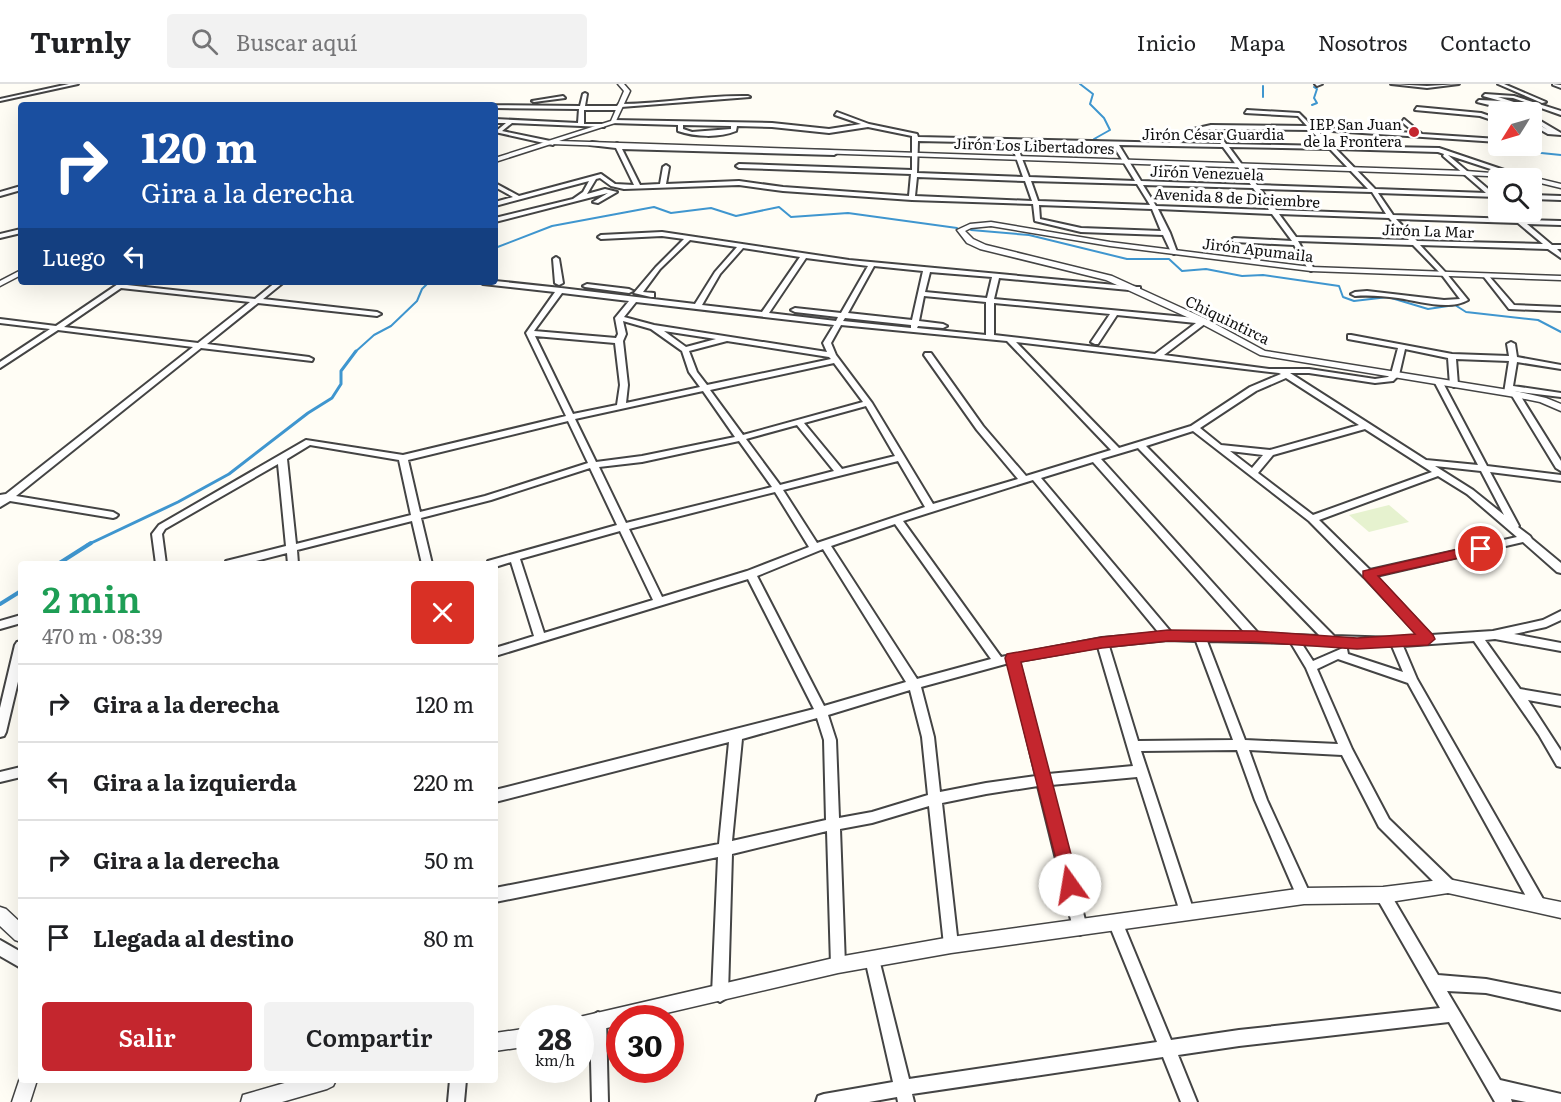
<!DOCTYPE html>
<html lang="es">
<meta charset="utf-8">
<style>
body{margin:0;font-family:Literata,serif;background:#f2f2f2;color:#202124;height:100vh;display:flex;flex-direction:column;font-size:22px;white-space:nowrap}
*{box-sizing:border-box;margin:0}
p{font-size:20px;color:#757577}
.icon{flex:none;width:33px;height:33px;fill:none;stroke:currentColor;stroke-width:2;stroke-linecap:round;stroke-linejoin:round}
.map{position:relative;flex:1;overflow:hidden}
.details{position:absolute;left:18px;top:477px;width:480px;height:522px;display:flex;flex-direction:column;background:#fff;border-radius:6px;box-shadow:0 6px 24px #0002}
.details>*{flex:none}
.top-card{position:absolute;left:18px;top:18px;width:480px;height:183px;border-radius:6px;box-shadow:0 6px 24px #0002;background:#1a4fa0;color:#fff;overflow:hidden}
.needle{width:39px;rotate:233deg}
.fabs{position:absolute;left:1488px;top:18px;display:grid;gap:12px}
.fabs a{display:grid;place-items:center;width:54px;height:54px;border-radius:6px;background:#fff;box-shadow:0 6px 24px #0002;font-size:30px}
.speed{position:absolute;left:516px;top:921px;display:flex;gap:12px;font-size:30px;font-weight:700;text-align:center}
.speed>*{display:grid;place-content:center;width:78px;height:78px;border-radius:50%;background:#fff;box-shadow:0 6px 24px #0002;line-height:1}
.speed small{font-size:15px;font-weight:400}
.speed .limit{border:9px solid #d22;background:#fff;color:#111}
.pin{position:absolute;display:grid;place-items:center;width:51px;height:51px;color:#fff;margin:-26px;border:3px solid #fff;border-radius:50%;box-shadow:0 2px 6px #0007}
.me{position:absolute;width:66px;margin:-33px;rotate:347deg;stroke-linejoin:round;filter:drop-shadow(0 0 4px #0008)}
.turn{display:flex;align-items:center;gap:21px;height:126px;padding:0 24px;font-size:27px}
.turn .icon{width:78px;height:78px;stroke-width:2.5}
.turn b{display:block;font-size:42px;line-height:51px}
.then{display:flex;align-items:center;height:57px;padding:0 24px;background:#0003;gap:12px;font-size:22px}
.round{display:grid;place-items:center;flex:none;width:63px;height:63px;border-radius:6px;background:#f2f2f2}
.overview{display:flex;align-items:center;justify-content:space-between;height:102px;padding:0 24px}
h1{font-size:36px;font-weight:600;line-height:45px;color:#1e9e55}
.cta{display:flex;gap:12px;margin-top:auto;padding:12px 24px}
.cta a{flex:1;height:69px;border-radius:6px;background:#c4262e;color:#fff;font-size:24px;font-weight:600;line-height:69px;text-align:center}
.cta a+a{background:#f2f2f2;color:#202124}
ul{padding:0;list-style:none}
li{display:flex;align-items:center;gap:18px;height:78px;padding:0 24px;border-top:2px solid #e0e0e0}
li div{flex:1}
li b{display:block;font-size:22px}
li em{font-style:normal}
header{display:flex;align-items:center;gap:36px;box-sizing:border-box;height:84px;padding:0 30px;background:#fff;border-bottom:2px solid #e0e0e0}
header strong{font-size:28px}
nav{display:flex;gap:33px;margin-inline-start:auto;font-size:21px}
.search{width:420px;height:54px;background:#f2f2f2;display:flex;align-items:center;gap:15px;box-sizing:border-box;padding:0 21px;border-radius:6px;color:#757577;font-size:22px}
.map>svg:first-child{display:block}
</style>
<header>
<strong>Turnly</strong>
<div class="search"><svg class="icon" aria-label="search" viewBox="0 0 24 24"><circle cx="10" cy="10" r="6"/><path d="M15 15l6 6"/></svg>Buscar aquí</div>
<nav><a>Inicio</a><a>Mapa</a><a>Nosotros</a><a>Contacto</a></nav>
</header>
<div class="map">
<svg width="1561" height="1018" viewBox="0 0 1561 1018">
<rect width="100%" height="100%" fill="#fffdf5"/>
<path fill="#e6f2cf" d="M1389 421 1409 438 1369 448 1349 431Z"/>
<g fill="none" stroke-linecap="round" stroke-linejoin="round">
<path stroke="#3f96cf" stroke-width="2" d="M1080 0 1093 10 1090 20 1104 34 1110 46 1094 55 1102 58
M1263 2V13
M1312 21 1317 19 1314 14 1317 5 1314 3
M1511 66 1561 71
M971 146 1029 151 1127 175H1169L1182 187 1206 185 1242 192 1263 191 1339 202 1343 213 1354 217 1388 213 1428 225 1455 221 1466 228 1538 236 1561 248
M495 164 552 142 654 123 671 129 711 124 736 132 779 123 791 133 848 129 957 144
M354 269 374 251 391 242 417 217 422 205 429 198"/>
<path stroke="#3f96cf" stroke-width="3" d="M87 461 178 418 229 390 308 329 332 314 341 300V287L356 267"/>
<path stroke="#3f96cf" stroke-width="4" d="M58 480 91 459
M0 520 21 507"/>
<defs>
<path id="minor" d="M69 0H78L0 17V15Z
M1315 0H1322L1317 2Z
M1391 0 1427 2 1459 0 1427 4Z
M1498 0H1504L1546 18 1542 19Z
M1553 0 1561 1V4L1553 1Z
M585 9 587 10 585 22H617L619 20C662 20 705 11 748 12L750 13 621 23 619 26H584V40H602L604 43 512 39 502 47 555 58 553 61 495 48 506 39H495V35L578 39 579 25 495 24V21H493L580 22 583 10Z
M1485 10 1514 12 1561 27V31L1513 14 1498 13 1517 19V21L1496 20 1524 27V28H1518L1477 18 1479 16 1501 17 1483 12Z
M563 12 565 14 534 18 532 17Z
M1417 23 1481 29 1498 35V38L1480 32 1415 26Z
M1247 26 1299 29 1313 43 1415 49 1402 38 1404 35 1422 50 1498 55V58L1317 46 1333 62 1439 64 1516 90V92H1512L1448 71 1493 109H1498V113L1378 109 1393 131 1514 135 1506 128H1512L1522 136 1561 137V141L1527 140 1552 161H1561V165H1557L1561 169V174L1548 165 1420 161 1446 189 1468 216C1449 227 1418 217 1398 214 1383 212 1369 211 1355 212L1351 210 1355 208 1367 207 1444 216 1460 215 1442 191 1413 161 1298 157 1314 185 1311 187 1308 185 1294 161 1234 158 1231 156 1234 154 1292 157 1272 130 1158 125 1170 149 1177 168 1174 170 1171 168 1163 151 1081 148 1035 137 1033 120 912 116 783 107 739 101 624 105 611 102 600 94 596 95 587 110 605 105 617 108 598 119 593 118 608 109 495 138V134L573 115 583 108 589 97 495 122V118L513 113 495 103V99L519 112 601 90 615 100 634 101 616 64 590 61V59L592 58 614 61 617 59 620 61 834 67 837 69 834 71 622 65 640 101 660 100 663 83 666 81 669 83 666 100 739 97 783 103 909 112 911 90 739 84 736 82 739 80 912 86V52L868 43 829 49 772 43 737 42 736 47C719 54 695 53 678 47V41L611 39 613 36 772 39 829 45 861 40 835 31 837 28 869 40 917 50 918 53 1221 60 1210 45 1192 48 1189 46 1211 41 1307 42 1298 32 1245 29ZM683 41 731 42V45L692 48 683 45ZM1215 45 1310 46 1327 62 1226 60ZM918 57 1011 59 1023 93 917 89ZM1016 59 1113 61 1135 97 1029 93ZM1119 61 1223 63 1251 101 1141 97ZM1229 63 1330 65 1368 105 1257 101ZM1336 65 1438 68 1444 70 1443 72 1486 109 1375 105ZM917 93 1025 97 1032 117 915 112ZM1031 97 1137 100 1150 121 1038 117ZM1143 101 1253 104 1269 126 1156 122ZM1260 105 1372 108 1386 130 1276 126ZM1039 121 1152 125 1161 147 1081 144 1040 135ZM1279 130 1389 134 1409 156 1296 153ZM1396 135 1518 139 1543 160 1417 157Z
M1532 32 1561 49V51L1548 50 1532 41V38H1534L1548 46 1532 36Z
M21 102V106L0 112V108Z
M1532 111 1561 112V116L1532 115Z
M21 145V149L0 154V150Z
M662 148 849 176 1137 203H1140V207L999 194 994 215 1206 235V239L1164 271 1269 285H1309L1375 295 1388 293 1391 290 1398 264 1348 255V251H1351L1452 270 1509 272 1507 260 1511 258 1515 260 1517 273 1561 281V285L1517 278 1513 302 1561 309V313L1512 307V308H1518L1561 377V387L1556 384 1511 310 1508 311 1504 309 1509 277 1456 275 1458 301 1454 303 1450 301 1448 274 1405 265 1399 291 1393 297 1375 299 1309 289H1290L1426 376 1478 381 1435 299 1436 297H1442L1487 382 1561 391V397L1490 388 1519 442 1518 443 1530 452 1532 455 1561 479V489L1557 488 1523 458 1376 492 1431 551 1493 547 1543 536 1561 527V536L1546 543 1514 550 1561 559V567L1495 555 1485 556 1520 605 1561 612V622L1528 616 1561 667V683L1557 682 1539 651 1474 557 1403 562 1417 595 1543 815 1545 820 1543 825 1538 827 1533 825 1408 599 1338 575 1317 585 1352 665 1389 735 1453 797 1455 802 1453 807 1448 809 1443 807 1379 743 1342 671 1249 666 1267 716 1311 812 1309 817 1304 819 1299 817 1255 716 1237 666 1141 667 1194 828 1192 833 1187 835 1182 833 1180 828 1137 693 1051 701 1087 844 1085 849 1080 851 1075 849 1073 844 1038 702 986 710 942 719 958 861 956 866 951 868 946 866 944 861 929 722 872 739 840 745 845 881 843 886 838 888 833 886 831 881 827 747 732 770 728 910 725 915 720 918 715 915 712 910 718 773 495 818V804L719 760 729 658 495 718V706L814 625 748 495 495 572V564L534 552 511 478 495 483V480H487L488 477 617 441 590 384 491 416 421 434 432 480H422L412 437 297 466 298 480H288L287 469 244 480H225L226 477 286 462 278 380 165 445 162 450 166 480H156L152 450 159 441 306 356 403 371 566 332 526 249 555 208 483 200 479 198 495 197 561 204 695 220 715 188 737 163 690 156 660 185 643 208 654 209V213H651L634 209 656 183 684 155 662 152 601 155 598 153 601 151ZM743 164 800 173 762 228 702 221 720 190ZM806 174 868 182 841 229 795 224 791 226 795 228 838 233 836 237 769 229ZM874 182 923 187 912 236 848 229ZM930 188 992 193 987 214 925 208ZM562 209 629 217 615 234 618 250 616 254 534 247ZM924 212 986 218V251L917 244 918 242 943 244 947 242 943 240 919 237ZM636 218 834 241 823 259 827 268 654 241 624 233ZM994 219 1110 230 1091 258 1095 260H1098L1117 231 1196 239 1155 270 994 251ZM845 234 911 241V244L843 237ZM623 237 651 245 682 267 689 288 700 303 626 319 628 301 623 257 626 250ZM841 241 1007 257 1111 366 1026 392 983 342 931 269H925L924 271 977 346 1018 395 933 420 872 319 836 271 831 259ZM664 247 716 255 686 263ZM535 252 615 259 620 301 617 321 573 330ZM727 257 829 273 831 275 707 301 697 288 689 267ZM1016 258 1279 289 1281 290 1250 303 1191 342 1119 364ZM834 279 863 318 743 351 710 306ZM1286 294 1359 341 1270 366 1221 361 1200 344 1256 307ZM703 307 735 353 642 372 596 378 575 335ZM866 322 895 372 842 385 804 339ZM568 337 588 379 485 412 420 428 408 376ZM797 341 834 387 780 401 746 355ZM1365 345 1432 388 1313 431 1258 389 1273 371ZM1193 347 1309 437 1364 493 1419 552 1396 554 1334 552 1146 362ZM739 357 772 403 626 439 599 383 642 378ZM310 361 399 376 411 431 296 460 287 375ZM1138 364 1320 552 1259 550 1101 375ZM1230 367 1263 371 1252 384ZM898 377 925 423 817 459 783 406ZM1093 378 1246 550 1171 548 1041 394ZM1435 382 1481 387 1504 431 1473 406ZM1438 392 1467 410 1517 453 1370 486 1319 436ZM1033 396 1159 549 1102 554 1001 573 903 437ZM775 408 809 463 747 487 662 513 629 445ZM895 440 991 575 917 595 831 462ZM620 447 653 516 544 549 520 475ZM823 465 906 598 824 622 757 492ZM1168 556 1196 557 1233 656 1138 657 1109 562ZM1207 557 1291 559 1306 584 1338 660 1245 656ZM1302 560 1392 562 1403 588 1348 570 1347 565 1343 564 1313 577ZM1098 563 1133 682 1048 690 1019 577ZM1009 579 1036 692 986 699 940 708 934 653 921 603ZM910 606 922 653 928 711 872 728 839 734 836 656 828 631ZM817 634 824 656 826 736 732 757 742 655Z
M556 173 559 175 563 199 559 201 555 199 553 175Z
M1484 191H1488L1514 221 1561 223V227L1509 225 1484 193Z
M121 198H130L127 201 255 215 276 198H284L263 215 377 228 381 230 377 232 258 219 207 260 309 273 313 275 312 277 201 264 16 412 113 428 118 431 116 433 113 434 10 417 0 423V411L6 410 193 263 58 246 0 284V278L50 245 0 239V235L56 242ZM121 204 250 218 198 259 64 243Z
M587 200 629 205 633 207 629 209 585 203 583 202Z
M21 531V539L0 545V537Z
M21 557V585L6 648 4 652 0 653V624L15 561 17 558Z
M21 683V693L0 698V688Z
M1383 804 1388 806 1438 891 1486 895 1561 910V926L1486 909 1447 907 1500 996 1561 1010V1018H1526L1511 1015 1512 1018H1495L1449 938 1239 962 1178 971 1197 1018H1181L1163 973 912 1010 914 1018H898L897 1013 869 1018H816L818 1012 824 1010 893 998 865 875 867 870 872 868 877 870 879 875 909 995 1157 958 1109 840 1111 835 1116 833 1121 835 1171 956 1239 946 1440 924 1378 816 1376 811 1378 806Z
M0 856 21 868V884L0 872Z
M598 928 603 931 606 936 608 1018H592L590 936 593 931Z
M450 996H466L464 1018H448Z"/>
<path id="tertiary" d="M618 0H624L630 7 615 39 559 57 1466 87 1528 92 1561 100V104L1532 97V94L1466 91 551 60 495 78V74L611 37 624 7Z
M991 138 1110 158 1311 183 1561 192V196L1311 187 1110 162 991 142 971 144 965 147 973 155 986 161 1112 192 1206 235 1265 267 1515 307 1546 314 1561 320V327L1540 318 1515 313 1260 271 1200 239 1106 196 980 165 967 159 957 146 970 140Z
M21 186V191L0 202V197Z
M1448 795 1561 818V834L1448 809 1383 819 1304 820 951 869 838 889 645 934H620V941L580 950V934H575L838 873 951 853 1304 804 1383 803Z
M0 823 6 825 21 839V858L15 856 0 842Z
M530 944V962L495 967V949Z
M21 991V996H37L30 1018H12Z
M295 996H336L333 1002 327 1005 282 1018H241L243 1011 250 1009Z"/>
</defs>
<use href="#minor" stroke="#444" stroke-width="4"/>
<use href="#tertiary" stroke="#444" stroke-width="3"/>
<use href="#minor" fill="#fff" fill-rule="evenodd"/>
<use href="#tertiary" fill="#fff" fill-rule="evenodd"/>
</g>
<path fill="#c4262e" stroke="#7f191e" stroke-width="1.5" d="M1481 460 1486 461V468L1378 492 1433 551 1435 555 1428 561 1357 565 1255 558 1168 557 1102 564 1021 578 1079 801 1076 807 1070 810 1064 807 1005 574 1007 570 1102 553 1168 546 1255 547 1357 554 1415 550 1363 493V487Z"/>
<circle fill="#c4262e" stroke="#fff" stroke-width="2" cx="1414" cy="48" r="6"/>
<g text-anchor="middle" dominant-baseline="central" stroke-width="6" stroke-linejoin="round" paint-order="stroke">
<g font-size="15" fill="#111" stroke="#fff" text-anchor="end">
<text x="1402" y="39">IEP San Juan<tspan x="1402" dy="17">de la Frontera</tspan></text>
</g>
<g font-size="15" fill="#111" stroke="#fff">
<text x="1213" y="49">Jirón César Guardia</text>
<text transform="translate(1034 61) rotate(2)">Jirón Los Libertadores</text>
<text transform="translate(1207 88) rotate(2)">Jirón Venezuela</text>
<text transform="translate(1237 113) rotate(3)">Avenida 8 de Diciembre</text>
<text transform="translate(1428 146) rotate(2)">Jirón La Mar</text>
<text transform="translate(1258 165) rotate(7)">Jirón Apumaila</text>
<text transform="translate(1228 235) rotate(26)">Chiquintirca</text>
</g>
</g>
</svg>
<div class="fabs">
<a><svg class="needle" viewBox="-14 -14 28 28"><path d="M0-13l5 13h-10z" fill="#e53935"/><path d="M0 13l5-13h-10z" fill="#757577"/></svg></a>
<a><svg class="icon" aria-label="search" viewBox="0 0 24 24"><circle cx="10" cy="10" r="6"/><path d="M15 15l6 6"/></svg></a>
</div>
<div class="speed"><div>28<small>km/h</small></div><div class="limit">30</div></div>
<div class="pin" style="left:1481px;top:465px;background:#d93025"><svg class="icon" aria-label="arrive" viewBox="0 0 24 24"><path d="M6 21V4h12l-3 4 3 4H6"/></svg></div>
<svg class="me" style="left:1070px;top:801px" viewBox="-20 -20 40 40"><circle r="19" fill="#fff"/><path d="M0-13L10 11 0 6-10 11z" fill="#c4262e"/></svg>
<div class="top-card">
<div class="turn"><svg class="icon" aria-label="right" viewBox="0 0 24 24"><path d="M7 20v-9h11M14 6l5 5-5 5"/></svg><div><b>120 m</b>Gira a la derecha</div></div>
<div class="then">Luego<svg class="icon" aria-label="left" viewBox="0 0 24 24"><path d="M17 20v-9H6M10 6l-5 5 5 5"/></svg></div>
</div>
<section class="details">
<div class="overview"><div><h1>2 min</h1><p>470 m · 08:39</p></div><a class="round" style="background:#d93025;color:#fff"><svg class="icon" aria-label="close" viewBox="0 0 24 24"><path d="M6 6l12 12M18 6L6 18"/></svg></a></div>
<ul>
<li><svg class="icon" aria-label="right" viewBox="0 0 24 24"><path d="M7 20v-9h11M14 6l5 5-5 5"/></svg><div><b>Gira a la derecha</b></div><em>120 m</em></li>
<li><svg class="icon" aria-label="left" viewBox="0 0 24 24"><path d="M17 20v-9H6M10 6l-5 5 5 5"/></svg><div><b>Gira a la izquierda</b></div><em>220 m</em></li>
<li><svg class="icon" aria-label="right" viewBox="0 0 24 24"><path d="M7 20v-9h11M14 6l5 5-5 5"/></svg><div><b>Gira a la derecha</b></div><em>50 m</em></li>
<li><svg class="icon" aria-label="arrive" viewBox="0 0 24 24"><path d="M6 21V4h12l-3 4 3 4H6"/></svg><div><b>Llegada al destino</b></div><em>80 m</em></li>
</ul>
<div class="cta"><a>Salir</a><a>Compartir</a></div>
</section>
</div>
